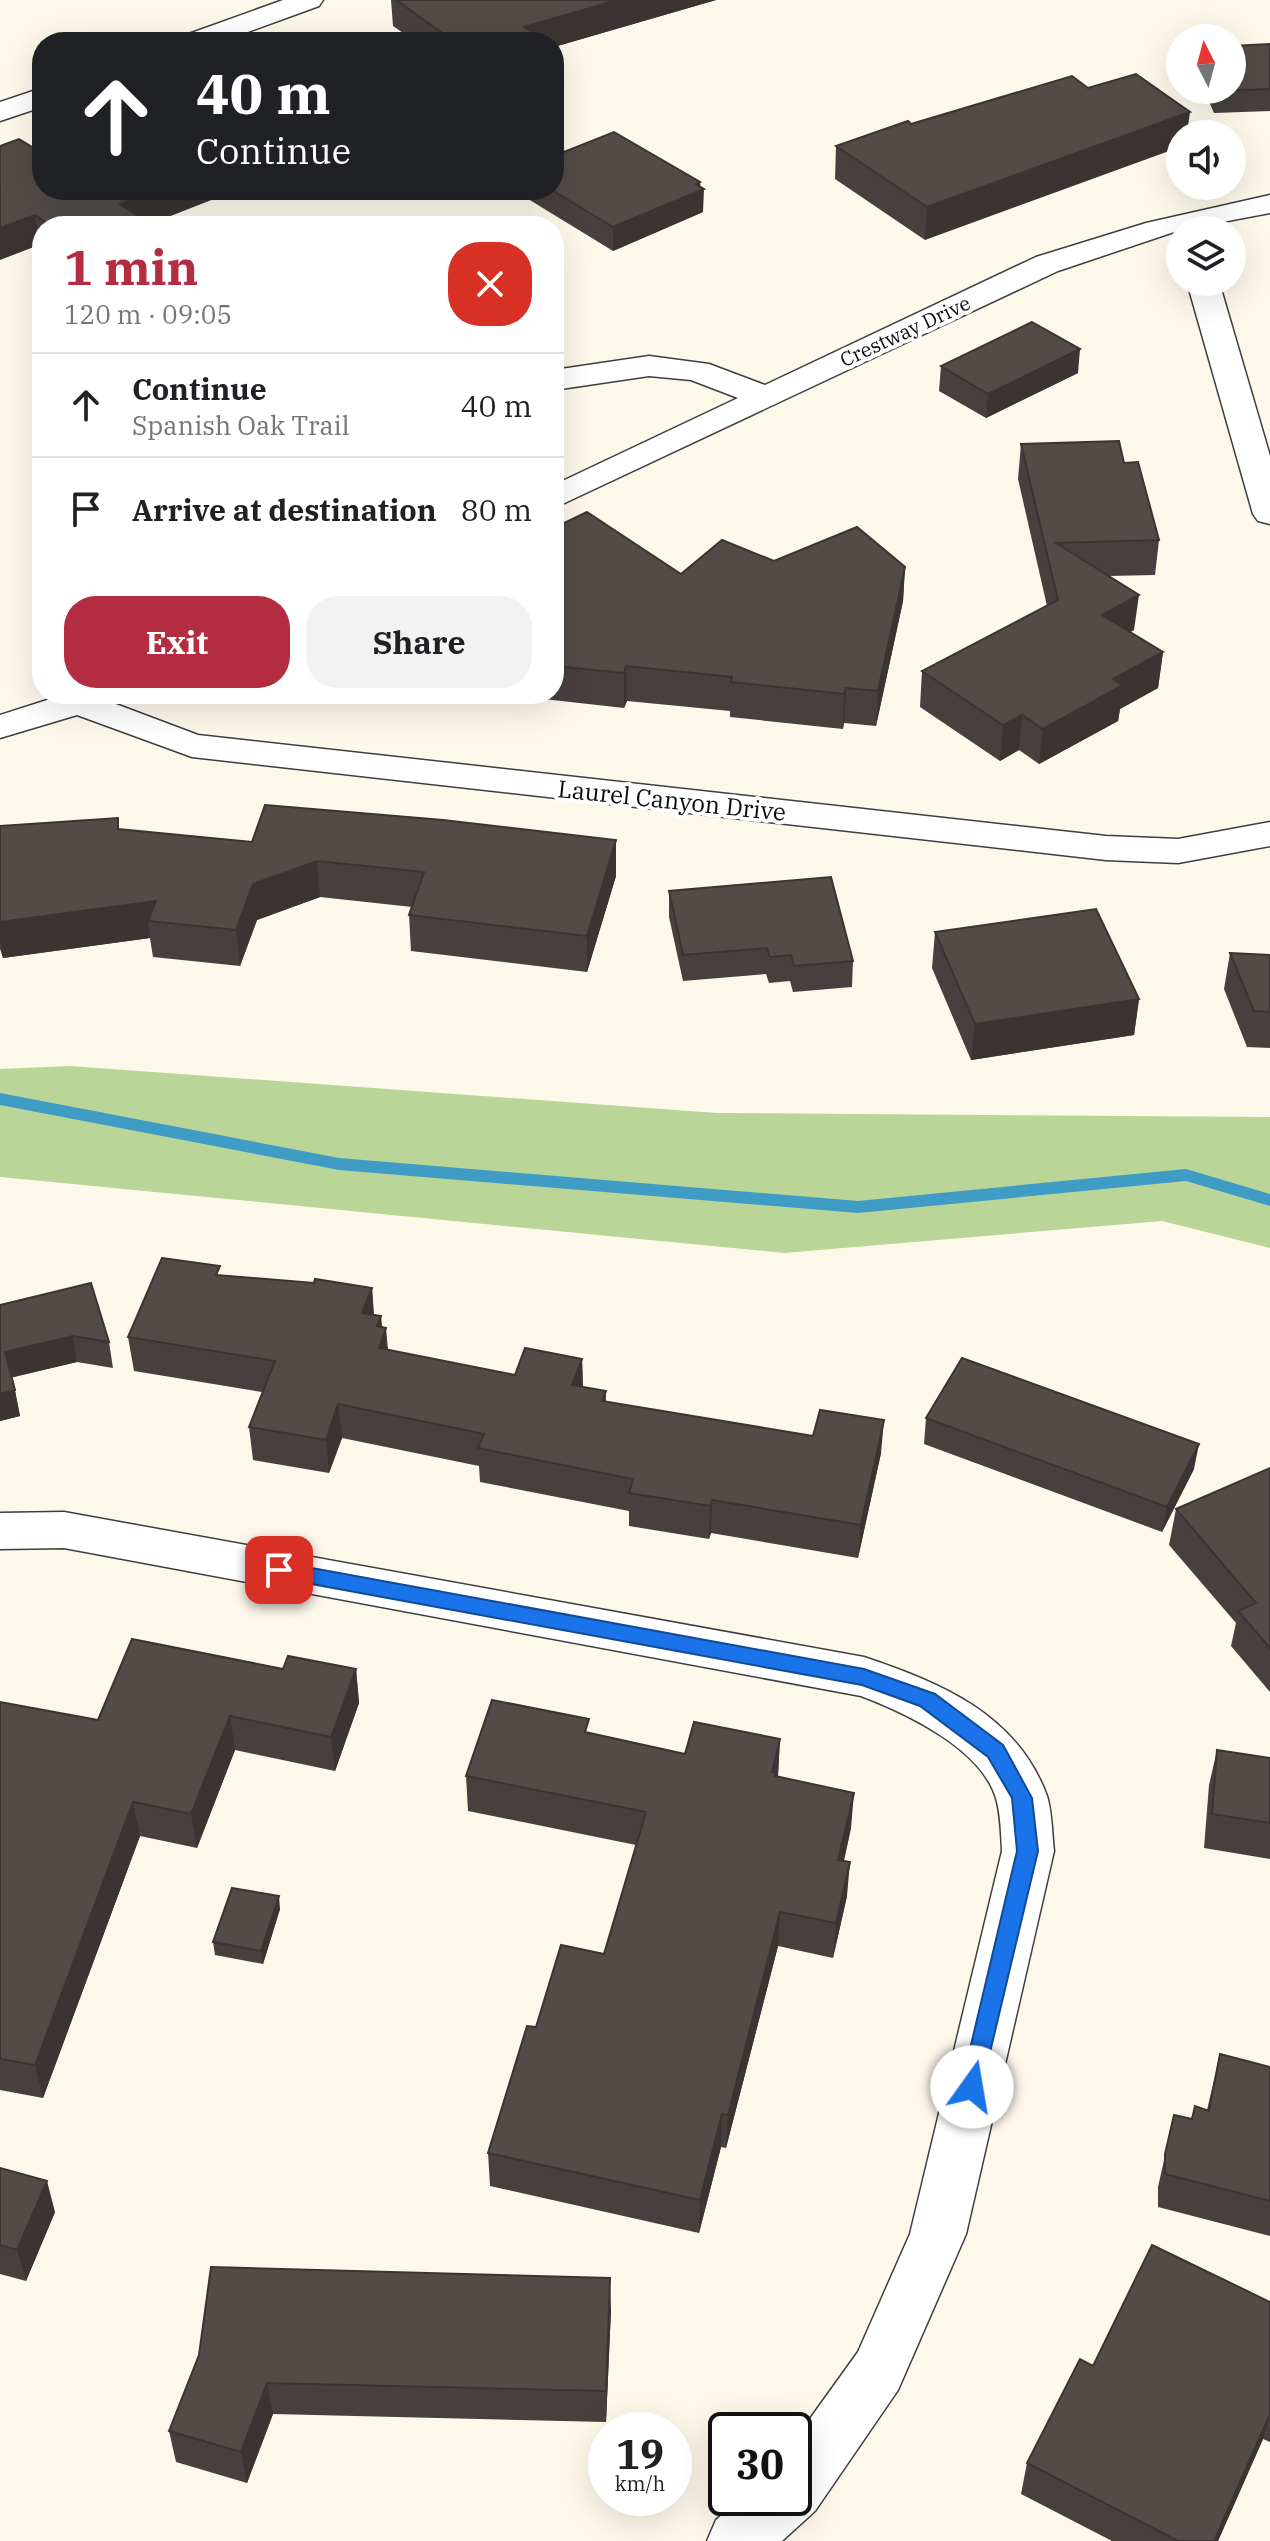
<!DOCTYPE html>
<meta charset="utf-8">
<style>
body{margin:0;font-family:"IBM Plex Serif",serif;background:#f2f2f2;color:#202124;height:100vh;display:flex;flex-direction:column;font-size:30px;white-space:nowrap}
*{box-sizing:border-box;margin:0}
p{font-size:26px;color:#757577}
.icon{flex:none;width:44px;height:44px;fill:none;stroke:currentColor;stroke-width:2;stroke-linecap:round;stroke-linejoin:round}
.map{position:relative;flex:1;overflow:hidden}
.side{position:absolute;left:32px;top:216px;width:532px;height:488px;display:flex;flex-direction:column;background:#fff;border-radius:32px;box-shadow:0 8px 32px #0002}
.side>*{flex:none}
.top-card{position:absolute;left:32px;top:32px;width:532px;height:168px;border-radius:32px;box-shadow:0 8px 32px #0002;background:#202124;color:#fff;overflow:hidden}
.needle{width:52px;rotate:354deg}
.tools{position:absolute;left:1166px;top:24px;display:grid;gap:16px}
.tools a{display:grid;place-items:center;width:80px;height:80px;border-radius:50%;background:#fff;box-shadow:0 8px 32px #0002;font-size:40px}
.speed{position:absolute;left:588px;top:2412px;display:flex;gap:16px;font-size:40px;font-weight:700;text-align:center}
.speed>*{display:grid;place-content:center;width:104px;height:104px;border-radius:50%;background:#fff;box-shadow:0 8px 32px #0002;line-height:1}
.speed small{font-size:20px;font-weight:400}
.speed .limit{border:4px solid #111;border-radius:12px;background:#fff;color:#111}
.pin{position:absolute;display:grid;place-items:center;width:68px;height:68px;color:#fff;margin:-34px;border-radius:16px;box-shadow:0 4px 12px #0006}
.me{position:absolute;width:88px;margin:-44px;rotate:13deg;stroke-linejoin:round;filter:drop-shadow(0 0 6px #0008)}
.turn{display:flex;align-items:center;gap:28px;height:168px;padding:0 32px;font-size:36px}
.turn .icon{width:104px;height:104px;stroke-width:2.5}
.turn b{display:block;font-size:56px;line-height:68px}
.round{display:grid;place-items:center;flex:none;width:84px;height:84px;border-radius:32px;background:#f2f2f2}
.headline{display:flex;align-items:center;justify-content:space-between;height:136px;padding:0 32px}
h1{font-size:48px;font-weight:800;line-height:60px;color:#b32c40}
.button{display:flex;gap:16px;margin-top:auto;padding:16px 32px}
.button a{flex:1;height:92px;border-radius:32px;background:#b32c40;color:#fff;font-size:32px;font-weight:800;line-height:92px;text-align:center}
.button a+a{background:#f2f2f2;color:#202124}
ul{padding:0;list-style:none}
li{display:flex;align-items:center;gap:24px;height:104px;padding:0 32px;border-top:2px solid #e0e0e0}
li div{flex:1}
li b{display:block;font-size:30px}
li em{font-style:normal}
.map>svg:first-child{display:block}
</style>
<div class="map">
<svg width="1270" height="2541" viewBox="0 0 1270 2541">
<rect width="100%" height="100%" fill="#fef8eb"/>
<path fill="#b9d597" d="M70 1066 717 1113 1270 1117V1248L1162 1221 784 1253 0 1177V1069Z"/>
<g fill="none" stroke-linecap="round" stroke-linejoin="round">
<path fill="#3e9cc5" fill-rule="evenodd" d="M0 1093 339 1158 858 1201 1186 1169 1270 1194V1206L1186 1181 858 1213 339 1170 0 1105Z"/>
<defs>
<path id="minor" d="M283 0H323L319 6 220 42H179L183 36Z
M42 88V107L0 121V102Z
M1270 195V213L1180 230 1058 271 554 508V485L738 398 691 380 649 376 554 390V370L649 356 709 364 765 385 1036 257 1146 223Z
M1187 282H1219L1270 456V524L1258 521 1253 514Z
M66 694H122L113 703 198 735 1106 836 1178 839 1270 822V846L1178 863 1106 860 192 757 77 715 0 738V715Z
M64 1512 864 1657C941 1683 1017 1714 1047 1796 1052 1812 1052 1834 1054 1851L966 2234 898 2390 815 2511 782 2541H707L716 2520 741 2498H794V2441L858 2352 910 2234 1002 1851C1001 1835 1001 1818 997 1802 985 1750 906 1713 861 1696L64 1548 0 1549V1513Z"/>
</defs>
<use href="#minor" stroke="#3e3e3e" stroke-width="3"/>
<use href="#minor" fill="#fff" fill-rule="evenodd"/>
</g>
<path fill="#47403e" d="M391 0H716L554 47V42H416L393 26Z
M1270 44V111L1214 113 1204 90H1232Z
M1072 76 925 240 835 179 836 146Z
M0 146 150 224 153 226H42V247L39 245Z
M700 182 703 212 613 251 520 194V190H554Z
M941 366 1078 373 986 418 939 391Z
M1021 444 1124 463 1159 540 1155 575 1109 576 1134 630 1130 632 1163 652 1158 688 1120 709 1118 721 1039 764 1019 750 1000 761 920 707 922 671 1047 606 1018 479Z
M554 528 681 574 774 561 905 567 903 601 876 726 844 723 843 729 730 717V711L627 701 624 708 498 694H554Z
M118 818 119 829 616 876 587 972 411 951 409 915 412 907 320 897 257 920 240 966 153 957 150 938 3 958 0 949V826Z
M669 891 853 961 852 987 793 992 790 981 769 983 766 974 683 981 669 917Z
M935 932 1139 999 1134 1035 971 1060 932 968Z
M1230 953 1270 955V1048L1247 1047 1224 989Z
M221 1275 372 1288 374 1315 381 1316 382 1327 388 1350 515 1375 582 1359 583 1387 606 1391V1401L881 1453 858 1558 711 1533 709 1539 629 1526V1511L480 1482 479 1466 342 1438 329 1473 253 1460 249 1427 262 1392 134 1371 128 1337Z
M0 1305 109 1342 113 1368 77 1362 12 1377 20 1416 0 1421Z
M926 1418 1194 1469 1162 1532 924 1444Z
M1270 1468V1692L1231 1646 1236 1623 1169 1545 1176 1509Z
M283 1669H356L359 1703 335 1771 235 1750 197 1848 140 1836 43 2098 0 2090V1702L98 1720Z
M589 1733 685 1754 780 1739 778 1777 851 1828 844 1861 847 1896 833 1958 778 1946 726 2148 721 2147 699 2233 490 2186 488 2153 536 2027 604 1954 636 1845 468 1811 466 1776Z
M1217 1750 1270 1758V1859L1204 1848 1209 1785Z
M280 1909 263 1964 215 1955 213 1942Z
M1220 2054 1270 2067V2236L1158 2207V2187L1174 2115 1192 2119 1195 2106 1207 2110Z
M0 2168 55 2212 26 2281 0 2274Z
M1270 2302V2442L1263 2439 1218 2541H1112L1021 2494 1027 2463 1093 2366Z
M611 2310 606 2422 273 2414 247 2483 176 2462 169 2431 199 2355Z"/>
<path fill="#3a3432" d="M617 0H716L554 47V42H525L524 27Z
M1190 112 1187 134H1180V147L925 240 927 207Z
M700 182V190L704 189 703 212 613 251V227Z
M157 190H237L145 226 120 204Z
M35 215 39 245 0 260V228Z
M1080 349 1078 373 986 418 988 394Z
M905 567 903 601 876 726 878 691Z
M1139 595 1134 630 1098 650 1102 615Z
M1163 652 1158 688 1120 709 1118 721 1039 764 1043 729 1113 679Z
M626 666 627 701 624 708V673Z
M846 688 844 723 843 729 844 694Z
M1022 715 1019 750 1000 761 1003 725Z
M616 840V876L587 972V936Z
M317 861 320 897 257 920 240 966 236 930 253 884Z
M156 901 148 921 150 938 3 958 0 939V922Z
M1139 999 1134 1035 971 1060 975 1024Z
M372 1288 374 1321 362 1313Z
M381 1316 382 1339 386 1328 389 1361 382 1382 377 1326Z
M73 1336 77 1362 10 1378 5 1352Z
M582 1359 583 1392 572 1385Z
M15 1390 20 1416 0 1421V1394Z
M338 1404 342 1438 329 1473 326 1440Z
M884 1420 881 1453 858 1558 861 1525Z
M1199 1444 1194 1469 1162 1532 1167 1507Z
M712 1500 711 1533 709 1539 710 1506Z
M356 1669 359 1703 335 1771 331 1737Z
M230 1716 235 1750 197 1848 191 1814Z
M780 1739 778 1774 775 1787 772 1772Z
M854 1793 851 1828 836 1894 838 1860Z
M133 1802 140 1836 43 2098 35 2065Z
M850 1862 847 1896 833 1958 836 1923Z
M279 1896 280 1909 263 1964 261 1951Z
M780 1912 778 1946 726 2148 728 2115Z
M722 2114 721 2147 699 2233 700 2200Z
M47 2181 55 2212 26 2281 17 2250Z
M610 2278 611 2310 606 2422V2391Z
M267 2383 273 2414 247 2483 241 2452Z
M1270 2414 1263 2439 1218 2541H1214Z"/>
<path fill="#534b48" stroke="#3a3432" stroke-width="2" d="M396 0H617L524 27 541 38 530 42H455Z
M1270 44V89L1217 91V90H1232V46Z
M1136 74 1190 112 927 207 836 146 908 121 911 124 1072 76 1088 88Z
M614 132 700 182 696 184 704 189 613 227 552 190H554V156Z
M19 139 42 153V190H157L120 204 153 226H51L35 215 0 228V146Z
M1032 322 1080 349 988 394 941 366Z
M1119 441 1124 463 1138 462 1159 540 1056 543 1139 595 1102 615 1163 652 1113 679 1123 685 1043 729 1022 715 1003 725 922 671 1058 600 1021 444Z
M587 512 681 574 722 540 774 561 857 527 905 567 878 691 846 688 844 694 731 682 732 677 626 666 624 673 554 666V528Z
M265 805 443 820 616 840 587 936 409 915 424 872 317 861 253 884 236 930 148 921 156 901 0 922V826L118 818V829L252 842Z
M831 877 853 961 794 966 791 955 770 957 767 948 683 955 669 891Z
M1096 909 1139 999 975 1024 935 932Z
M1230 953 1270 955V1012L1254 1011Z
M162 1258 220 1266 216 1275 314 1283 315 1279 372 1288 362 1313 381 1316 377 1326 386 1328 379 1348 515 1375 525 1348 582 1359 572 1385 606 1391 602 1401 813 1436 820 1410 884 1420 861 1525 712 1500 710 1506 629 1493 633 1479 478 1448 484 1434 338 1404 326 1440 249 1427 275 1361 128 1337Z
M91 1283 109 1342 73 1336 5 1352 15 1390 0 1394V1305Z
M962 1358 1199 1444 1167 1507 926 1418Z
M1270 1468V1648L1238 1611 1256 1603 1176 1509Z
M132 1639 283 1669 288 1656 356 1669 331 1737 230 1716 191 1814 133 1802 35 2065 0 2059V1702L98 1720Z
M492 1700 589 1719 585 1732 685 1754 694 1722 780 1739 772 1772 776 1773 775 1776 854 1793 838 1860 850 1862 836 1923 780 1912 728 2115 722 2114 700 2200 488 2153 527 2026 536 2027 561 1945 604 1954 646 1812 466 1776Z
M1217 1750 1270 1758V1823L1212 1814Z
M232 1888 279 1896 261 1951 213 1942Z
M1220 2054 1270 2067V2201L1165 2174V2154L1174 2115 1192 2119 1195 2106 1209 2111Z
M0 2168 47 2181 17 2250 0 2245Z
M1152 2245 1270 2302V2414L1214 2541H1178L1027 2463 1080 2359 1093 2366Z
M211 2267 610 2278 606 2391 267 2383 241 2452 169 2431 199 2355Z"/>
<path fill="#1a73e8" stroke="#114b97" stroke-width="2" d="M279 1562 864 1669 935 1694 1003 1745 1032 1798 1038 1851 980 2094 972 2097 964 2094 961 2087 1017 1851 1012 1798 988 1757 920 1706 862 1685 279 1578 270 1570Z"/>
<g text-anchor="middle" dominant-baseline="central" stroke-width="8" stroke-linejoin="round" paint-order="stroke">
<g font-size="20" fill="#0b0b0b" stroke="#fff">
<text transform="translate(905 331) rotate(-25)">Crestway Drive</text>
</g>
<g font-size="24" fill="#0b0b0b" stroke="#fff">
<text transform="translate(672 800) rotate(6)">Laurel Canyon Drive</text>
</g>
</g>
</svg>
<div class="tools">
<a><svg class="needle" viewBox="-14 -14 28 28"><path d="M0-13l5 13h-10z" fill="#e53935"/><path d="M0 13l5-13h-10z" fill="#757577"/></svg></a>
<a><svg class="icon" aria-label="sound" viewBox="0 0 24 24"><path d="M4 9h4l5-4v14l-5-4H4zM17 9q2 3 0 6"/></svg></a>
<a><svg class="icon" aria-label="layers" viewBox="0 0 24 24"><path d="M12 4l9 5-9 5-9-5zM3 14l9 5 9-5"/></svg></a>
</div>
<div class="speed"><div>19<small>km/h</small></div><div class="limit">30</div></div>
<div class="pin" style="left:279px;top:1570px;background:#d93025"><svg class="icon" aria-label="arrive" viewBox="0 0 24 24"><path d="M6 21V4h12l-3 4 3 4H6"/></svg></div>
<svg class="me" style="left:972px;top:2087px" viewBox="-20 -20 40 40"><circle r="19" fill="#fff"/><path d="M0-13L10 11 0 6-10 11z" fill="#1a73e8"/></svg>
<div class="top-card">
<div class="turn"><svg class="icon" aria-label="ahead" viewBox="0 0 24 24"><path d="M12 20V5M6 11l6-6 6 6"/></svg><div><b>40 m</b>Continue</div></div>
</div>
<section class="side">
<div class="headline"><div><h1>1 min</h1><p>120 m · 09:05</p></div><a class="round" style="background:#d93025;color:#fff"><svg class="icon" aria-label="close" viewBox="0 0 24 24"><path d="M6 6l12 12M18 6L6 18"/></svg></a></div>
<ul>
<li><svg class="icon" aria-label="ahead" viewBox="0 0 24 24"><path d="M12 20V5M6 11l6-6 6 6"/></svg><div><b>Continue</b><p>Spanish Oak Trail</p></div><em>40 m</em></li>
<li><svg class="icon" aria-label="arrive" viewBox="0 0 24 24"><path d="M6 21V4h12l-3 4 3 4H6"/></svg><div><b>Arrive at destination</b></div><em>80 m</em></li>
</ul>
<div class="button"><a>Exit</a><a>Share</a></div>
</section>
</div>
